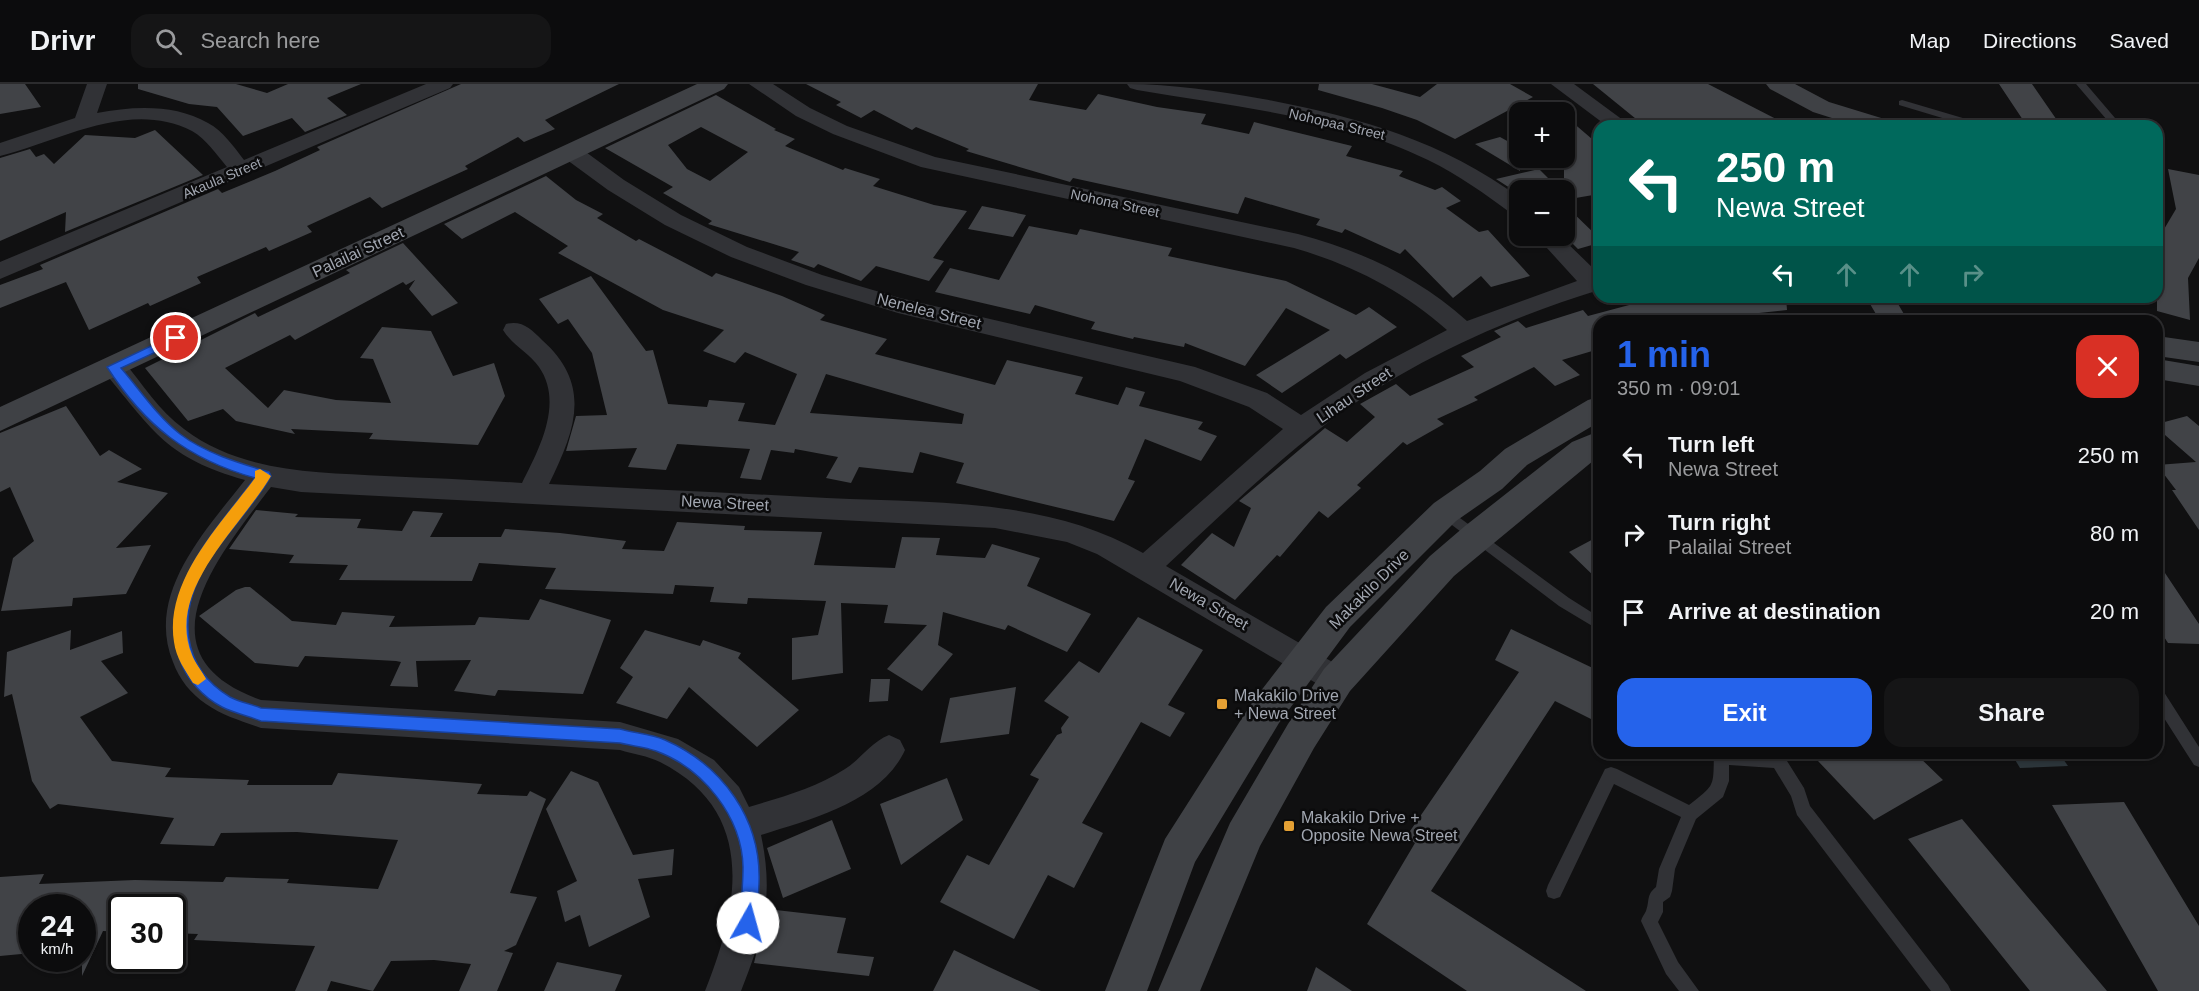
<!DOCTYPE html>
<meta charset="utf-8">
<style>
body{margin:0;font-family:Arial,sans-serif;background:#151516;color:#f1f3f6;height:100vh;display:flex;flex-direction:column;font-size:22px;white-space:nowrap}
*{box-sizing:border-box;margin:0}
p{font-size:20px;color:#9a9b9d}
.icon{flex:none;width:33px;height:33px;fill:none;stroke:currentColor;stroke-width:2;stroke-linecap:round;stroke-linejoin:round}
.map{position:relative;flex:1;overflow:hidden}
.drawer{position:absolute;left:1593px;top:231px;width:570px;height:444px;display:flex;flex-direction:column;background:#0c0c0d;border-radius:18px;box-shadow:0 2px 4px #0004,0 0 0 2px #2c2c2e}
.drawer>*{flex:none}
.top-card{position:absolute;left:1593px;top:36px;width:570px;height:183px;border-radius:18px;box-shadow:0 2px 4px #0004,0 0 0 2px #2c2c2e;background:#00695c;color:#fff;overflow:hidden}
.tools{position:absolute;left:1509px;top:18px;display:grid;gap:12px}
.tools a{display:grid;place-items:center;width:66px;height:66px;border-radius:12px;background:#0c0c0d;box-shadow:0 2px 4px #0004,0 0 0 2px #2c2c2e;font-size:30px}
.speed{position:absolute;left:18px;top:810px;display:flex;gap:12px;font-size:30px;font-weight:700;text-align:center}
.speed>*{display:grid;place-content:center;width:78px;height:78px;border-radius:50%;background:#0c0c0d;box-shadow:0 2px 4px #0004,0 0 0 2px #2c2c2e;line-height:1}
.speed small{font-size:15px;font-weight:400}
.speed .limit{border:3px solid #111;border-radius:9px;background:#fff;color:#111}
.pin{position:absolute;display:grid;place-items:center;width:51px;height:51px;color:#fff;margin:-26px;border:3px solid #fff;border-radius:50%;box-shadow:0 2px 6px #0007}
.me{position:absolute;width:66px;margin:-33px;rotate:7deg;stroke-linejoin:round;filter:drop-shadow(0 0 4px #0008)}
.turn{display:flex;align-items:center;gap:21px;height:126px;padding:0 24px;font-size:27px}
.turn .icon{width:78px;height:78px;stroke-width:2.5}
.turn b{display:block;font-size:42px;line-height:51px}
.lanes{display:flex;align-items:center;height:57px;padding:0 24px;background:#0003;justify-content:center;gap:30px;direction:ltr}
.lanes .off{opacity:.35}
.round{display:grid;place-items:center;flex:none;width:63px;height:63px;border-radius:18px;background:#151516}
.headline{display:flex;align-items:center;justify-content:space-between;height:102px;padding:0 24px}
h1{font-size:36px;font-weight:600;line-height:45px;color:#2563eb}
.action{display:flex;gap:12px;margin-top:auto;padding:12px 24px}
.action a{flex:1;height:69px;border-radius:18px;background:#2563eb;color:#fff;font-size:24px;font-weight:600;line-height:69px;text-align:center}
.action a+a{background:#151516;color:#f1f3f6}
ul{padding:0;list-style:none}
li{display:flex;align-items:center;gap:18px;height:78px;padding:0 24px}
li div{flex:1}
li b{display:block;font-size:22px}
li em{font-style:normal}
header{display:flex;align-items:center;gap:36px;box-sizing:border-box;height:84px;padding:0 30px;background:#0c0c0d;border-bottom:2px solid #2c2c2e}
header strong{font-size:28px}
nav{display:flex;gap:33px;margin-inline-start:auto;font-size:21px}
.search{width:420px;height:54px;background:#151516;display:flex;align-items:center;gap:15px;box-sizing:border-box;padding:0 21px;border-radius:18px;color:#9a9b9d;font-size:22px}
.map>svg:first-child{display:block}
</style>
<header>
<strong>Drivr</strong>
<div class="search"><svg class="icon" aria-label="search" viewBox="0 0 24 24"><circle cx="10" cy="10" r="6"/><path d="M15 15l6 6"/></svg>Search here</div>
<nav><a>Map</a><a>Directions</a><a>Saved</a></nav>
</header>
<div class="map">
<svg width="2199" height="907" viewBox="0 0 2199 907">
<rect width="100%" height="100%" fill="#101011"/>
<path fill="#2c353a" d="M2011 669H2059L2068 682 2020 684Z"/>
<path fill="#414347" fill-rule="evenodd" d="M0 0H25L41 23 0 30Z
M138 0H236L267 9 288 0H361L327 14 347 31 305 48 292 34 243 52 217 23 189 20 138 5Z
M461 0H619L545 36 555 45 524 58 518 53 465 82 468 85 382 124 370 113 307 142 312 148 269 167 266 163 197 193 201 199 150 222 148 219 89 246 66 198 0 224V201L43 185 40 181 218 105 222 109 275 87 320 66 317 63Z
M806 0H1038L1029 16 1086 26 1098 10 1157 23 1206 30 1201 40 1249 50 1254 38 1352 62 1346 72 1403 87 1399 92 1435 106 1442 103 1461 117 1446 124 1479 148 1488 146 1530 192 1491 203 1481 192 1453 214 1405 165 1400 170 1345 145 1342 149 1316 141 1320 135 1245 113 1238 130 1073 94 1070 98 966 67 969 65 916 43 912 46 874 26 861 34 836 21 841 18Z
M1319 0H1372L1420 13 1437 0H1510L1533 13 1455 55 1417 36 1382 24 1318 6Z
M1593 0H1708L1790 42H1661L1654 35 1641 39Z
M1999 0H2032L2061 42H2027Z
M716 11 776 45 774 46 795 55 785 62 843 86 845 84 880 95 873 102 934 121 967 127 933 174 944 177 929 197 876 182 861 197 818 180 814 184 791 176 799 168 708 140 712 137 663 109 673 103 605 64ZM701 43 748 68 710 97 687 85 668 61Z
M1564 31 1599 61V110L1564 116Z
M155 46 203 91 65 148 66 128 0 157V74L30 65 36 73 44 70 54 80 85 51 135 54Z
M1500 53 1520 64V87L1475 60Z
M1539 85 1560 106H1513L1496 95Z
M2168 85 2199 91V174L2188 194 2190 236 2157 227V157L2176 125Z
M546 92 576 116 603 130 597 134 636 157 639 155 712 193 716 189 782 212 825 231 820 236 887 255 875 270 995 301 1007 276 1083 293 1075 310 1118 321 1126 303 1145 308 1139 322 1203 338 1198 345 1217 352 1201 377 1145 355 1128 395 1135 397 1114 437 956 399 964 379 920 368 913 389 859 383 851 399 826 394 838 373 795 365 794 369 771 366 761 396 740 394 750 365 677 360 666 386 628 383 637 364 566 367 576 332 607 331 592 269 568 235 558 240 539 215 591 192 646 267 653 266 668 320 707 323 709 316 745 319 738 337 775 341 797 290 745 268 735 279 703 267 724 246 663 226 558 169 568 162 515 128 462 155 444 140ZM826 290 964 330 962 340 810 329Z
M1564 120 1599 154V159L1578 165 1564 151Z
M982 122 1026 131 1013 153 968 145Z
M1029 142 1077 151 1080 145 1172 164 1168 172 1286 197 1356 231 1369 223 1397 243 1346 275 1340 270 1282 309 1256 291 1330 246 1286 224 1245 282 1185 259 1184 263 1134 253 1133 255 1091 245 1095 238 1035 221 1030 230 935 208 950 184 999 196Z
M403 159 458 219 432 232 409 205 415 196 406 201 403 198 295 256 290 251 225 284 268 324 284 306 336 316 391 319 373 275 360 274 382 243 431 247 453 292 494 279 505 312 478 361 369 355 373 349 291 345 295 350 236 337 223 325 188 337 145 284 255 229 258 233 350 189 346 186Z
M1659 213H1786L1787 226 1685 237H1599V265L1562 276 1580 291 1555 302 1534 283 1474 313 1478 316 1437 335 1444 340 1407 361 1403 358 1357 401 1361 404 1328 434 1319 427 1280 473 1277 471 1235 516 1181 481 1212 449 1234 463 1251 424 1239 417 1325 344 1347 358 1375 333 1360 320 1396 300 1410 312 1474 283 1461 272 1501 253 1494 247 1518 237 1526 244 1583 226 1588 232Z
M66 322 100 372 109 366 142 385 117 398 168 409 116 464 151 461 126 510 73 514 72 522 1 527 13 474 34 457 10 403 0 408V349Z
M2187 332 2199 342V446L2172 406H2176L2157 381 2196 378 2157 344V340Z
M256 426 298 430 295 433 361 435 357 444 402 447 413 427 443 429 430 453H501L505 445 560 449 626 457 622 465 664 467 677 438 745 442 744 446 822 448 814 481 895 484 902 453 940 454 936 471 985 474 992 460 1040 474 1027 502 1091 530 1067 568 1008 541 1005 546 943 528 938 561 953 570 922 607 887 585 927 541 884 539 888 521 841 519 843 589 792 596V554L818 551 826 517 748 514 747 520 710 518 714 503 675 501 673 510 545 505 556 484 479 479 472 497 339 496 348 481 289 479 294 471 229 465Z
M1599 452V497L1569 468Z
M2157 477 2199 540V560L2168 559 2157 542Z
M245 503H250L292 537 336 541 342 528 395 532 389 543 475 541 479 533 529 536 540 515 611 536 583 610 498 606 495 612 454 607 471 576 416 577 418 603 390 602 401 578 396 577 305 572 298 583 255 579 199 532 236 506Z
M1138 533 1203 566 1168 621 1185 629 1170 653 1141 638 1082 739 1103 749 1074 804 1048 791 1014 855 940 818 967 771 989 781 1039 695 1030 691 1057 651 1062 649 1061 644 1069 633 1044 617 1079 577 1099 589Z
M1511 545 1599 587V639L1555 617 1431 807 1586 907H1467L1367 840 1415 759 1406 753 1519 588 1495 576Z
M71 546 70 566 122 547 123 569 101 577 128 609 80 633 112 677 171 684 165 693 249 696 247 701H332L338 689 482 700 477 710 527 712 530 707 546 715 510 809 537 813 516 861 504 867 513 869 497 907H459L471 880 434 876 391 877 373 907 331 897 327 907H295L315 862 194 856 198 850 172 849V824H122V848L103 847 82 892V824H32V869L0 872V793L44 790 39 800 135 796 223 798 226 793 289 795 287 799 378 805 398 756 297 748 221 749 214 762 160 760 174 734 58 720 50 725 32 697 12 610 4 613 7 568Z
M645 546 700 562 703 556 741 569 738 574 799 626 757 663 689 603 667 635 616 619 633 593 620 584Z
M871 595H890L888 617 869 618Z
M1016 603 1009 650 940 659 950 614Z
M1833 669H1915L1943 696 1874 736 1818 677Z
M571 687 598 698 633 771 674 765 672 791 638 795 650 833 589 863 580 831 565 838 557 807 577 797 546 725Z
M947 694 963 736 901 781 880 720Z
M2124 718 2199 842V907H2158L2052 721Z
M1962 735 2107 907H2030L1908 755Z
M832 736 851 785 783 814 767 764Z
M767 825 846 834 837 869 874 873 869 892 754 879Z
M954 866 989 883 1041 907H933Z
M557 878 622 891 615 907H544Z
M1316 883 1352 907H1307Z"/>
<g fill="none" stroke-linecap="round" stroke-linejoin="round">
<path fill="#313236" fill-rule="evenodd" d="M2076 0H2086L2115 34 2118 42H2108L2107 36Z
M1902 16 1983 40 1985 42H1969L1899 21V17Z
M1445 423 1569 514 1599 533V546L1559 522 1440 432 1438 428 1440 424Z
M2157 604 2162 605 2199 663V683L2194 681 2157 623Z
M1714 669H1782L1804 704 1810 722 1948 901 1951 907H1931L1797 731 1791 712 1774 684 1729 681V697L1723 713 1696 735 1675 785 1672 807 1670 813 1663 818V828L1658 838 1678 878 1699 907H1679L1666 890 1641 837C1642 833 1644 831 1646 827 1650 816 1646 811 1656 803L1659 785 1681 733 1614 700 1560 813 1554 815 1548 813 1546 807 1548 801 1605 685 1611 683 1617 685 1689 721C1716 700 1713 703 1714 669Z"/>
<path fill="#313236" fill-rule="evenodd" d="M87 0H107L97 29C134 22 175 20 208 39 223 47 234 63 244 76L426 0H453L450 4 0 195V178L227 83C217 71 206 55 192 47 129 15 61 57 0 72V59L75 34Z
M749 0H773L810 24 847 42 935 73 1298 150C1362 167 1418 193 1467 237L1577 197 1536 152H1560L1599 190V206C1502 236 1407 279 1326 340 1270 383 1218 434 1166 482L1348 587 1353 596 1348 605 1337 609 1326 605 1097 470 1067 458 995 444 301 408 271 403C221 469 133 571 261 616L620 638 678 655 714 676 739 703 749 723C782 713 816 704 845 685 861 675 871 658 889 651L900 656 905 666C881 718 811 735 761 751 774 812 764 849 741 907H705C739 822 758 728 660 678 648 672 633 670 620 666L261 644C242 637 223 632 206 620 191 610 179 595 173 578 145 510 206 446 245 396 167 374 154 348 105 289L101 283 105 277 114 274 123 277C143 300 159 327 184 345 242 389 316 388 385 392 431 394 477 396 522 399 539 365 564 319 539 283 529 269 512 261 503 246L506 240C522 236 531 245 542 256 593 301 575 347 549 400 642 405 735 409 827 414 934 419 1047 414 1143 469L1283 345 1249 323 1180 297 898 229 806 201 731 173 665 141 608 106 563 73 560 68 563 63H579L624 96 681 131 747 163 822 191 900 214 1195 283 1267 309 1301 331 1365 289 1447 246C1402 206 1352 181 1294 164L921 83 833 50 796 32Z
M1127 0C1173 0 1217 7 1263 15 1357 33 1441 56 1520 114V132L1512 130C1485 110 1459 91 1428 76 1339 32 1234 23 1137 6L1130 4Z
M1551 0H1574L1631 42H1607Z"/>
<path fill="#3f4145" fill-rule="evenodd" d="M697 0H728L724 5 0 347V323Z
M1766 0H1795L1829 18 1891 37 1894 42H1857L1813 28 1770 5Z
M1866 213H1894L1908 237H1880Z
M2157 252 2199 258V278L2157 272Z
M2157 275 2199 282V302L2157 295Z
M1599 313V338L1527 381 1502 405 1456 437 1350 543 1279 639 1195 778 1147 907H1105L1165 755 1253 617 1326 523 1434 419 1480 387 1505 365 1588 316Z
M1599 347V372L1454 492 1350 607 1314 664 1260 762 1200 907H1158L1230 739 1288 640 1324 585 1430 472 1465 442 1572 358Z"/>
</g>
<path fill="#2563eb" stroke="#184099" stroke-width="1.5" d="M176 250 180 251V257L121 284C140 306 157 332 180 350 205 369 239 379 269 388L271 392C253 423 225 450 206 481 178 528 180 583 230 613 239 618 251 620 261 624L620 645C634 649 651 650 665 656 722 681 762 735 759 800 758 814 760 832 754 845L748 847 742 845 739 839C741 821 743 802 743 783 742 733 703 684 656 667 645 663 632 662 620 659L261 637C248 632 234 629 222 623 203 613 187 596 180 576 155 506 217 446 255 394 188 375 145 342 107 283Z"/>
<path fill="#f59e0b" d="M260 385 271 392C242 442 165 506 192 571 195 579 202 587 206 595L198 601 193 599C185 586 176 574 174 558 164 496 222 439 255 394V387Z"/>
<g fill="#e4a034" stroke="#0b0b0c" stroke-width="2">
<rect x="1216" y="614" width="12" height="12" rx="3"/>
<rect x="1283" y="736" width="12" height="12" rx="3"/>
</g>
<g text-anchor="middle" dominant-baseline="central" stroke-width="5" stroke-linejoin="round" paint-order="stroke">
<g font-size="14" fill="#a2a7b1" stroke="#0b0b0c">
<text transform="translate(1337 40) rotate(13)">Nohopaa Street</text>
<text transform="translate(222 94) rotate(-23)">Akaula Street</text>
<text transform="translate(1115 119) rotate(12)">Nohona Street</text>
</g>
<g font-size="16" fill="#a2a7b1" stroke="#0b0b0c">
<text transform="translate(358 168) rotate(-25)">Palailai Street</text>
<text transform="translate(929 227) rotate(14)">Nenelea Street</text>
<text transform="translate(1354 311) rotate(-34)">Lihau Street</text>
<text transform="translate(725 419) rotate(3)">Newa Street</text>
<text transform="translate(1369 505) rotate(-45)">Makakilo Drive</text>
<text transform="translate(1209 520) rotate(30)">Newa Street</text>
</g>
<g font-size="16" fill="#a2a7b1" stroke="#0b0b0c" text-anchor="start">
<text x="1234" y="611">Makakilo Drive<tspan x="1234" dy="18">+ Newa Street</tspan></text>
<text x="1301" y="733">Makakilo Drive +<tspan x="1301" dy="18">Opposite Newa Street</tspan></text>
</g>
</g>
</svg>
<div class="tools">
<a>+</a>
<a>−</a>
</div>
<div class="speed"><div>24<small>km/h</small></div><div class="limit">30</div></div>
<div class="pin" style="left:176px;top:254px;background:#d93025"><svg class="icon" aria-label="arrive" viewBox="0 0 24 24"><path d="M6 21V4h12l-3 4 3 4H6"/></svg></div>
<svg class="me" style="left:748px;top:839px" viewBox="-20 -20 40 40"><circle r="19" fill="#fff"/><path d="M0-13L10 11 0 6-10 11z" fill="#2563eb"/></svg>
<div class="top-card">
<div class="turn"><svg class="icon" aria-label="left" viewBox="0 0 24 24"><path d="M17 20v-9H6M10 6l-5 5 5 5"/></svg><div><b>250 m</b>Newa Street</div></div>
<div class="lanes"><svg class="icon" aria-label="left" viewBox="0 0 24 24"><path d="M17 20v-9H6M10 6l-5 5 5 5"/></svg><svg class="icon off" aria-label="ahead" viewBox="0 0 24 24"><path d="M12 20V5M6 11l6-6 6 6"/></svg><svg class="icon off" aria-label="ahead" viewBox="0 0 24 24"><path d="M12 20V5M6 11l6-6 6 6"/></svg><svg class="icon off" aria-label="right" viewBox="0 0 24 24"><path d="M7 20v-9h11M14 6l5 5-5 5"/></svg></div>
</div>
<section class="drawer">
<div class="headline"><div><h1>1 min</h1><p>350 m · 09:01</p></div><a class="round" style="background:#d93025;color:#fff"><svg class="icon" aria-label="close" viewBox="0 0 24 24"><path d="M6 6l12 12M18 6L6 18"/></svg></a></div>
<ul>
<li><svg class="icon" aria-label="left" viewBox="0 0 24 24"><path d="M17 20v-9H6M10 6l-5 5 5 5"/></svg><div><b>Turn left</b><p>Newa Street</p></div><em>250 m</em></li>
<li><svg class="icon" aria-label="right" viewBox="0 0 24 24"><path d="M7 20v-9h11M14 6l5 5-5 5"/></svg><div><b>Turn right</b><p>Palailai Street</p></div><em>80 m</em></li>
<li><svg class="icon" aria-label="arrive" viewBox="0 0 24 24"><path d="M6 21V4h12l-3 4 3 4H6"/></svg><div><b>Arrive at destination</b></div><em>20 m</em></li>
</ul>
<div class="action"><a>Exit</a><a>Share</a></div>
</section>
</div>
